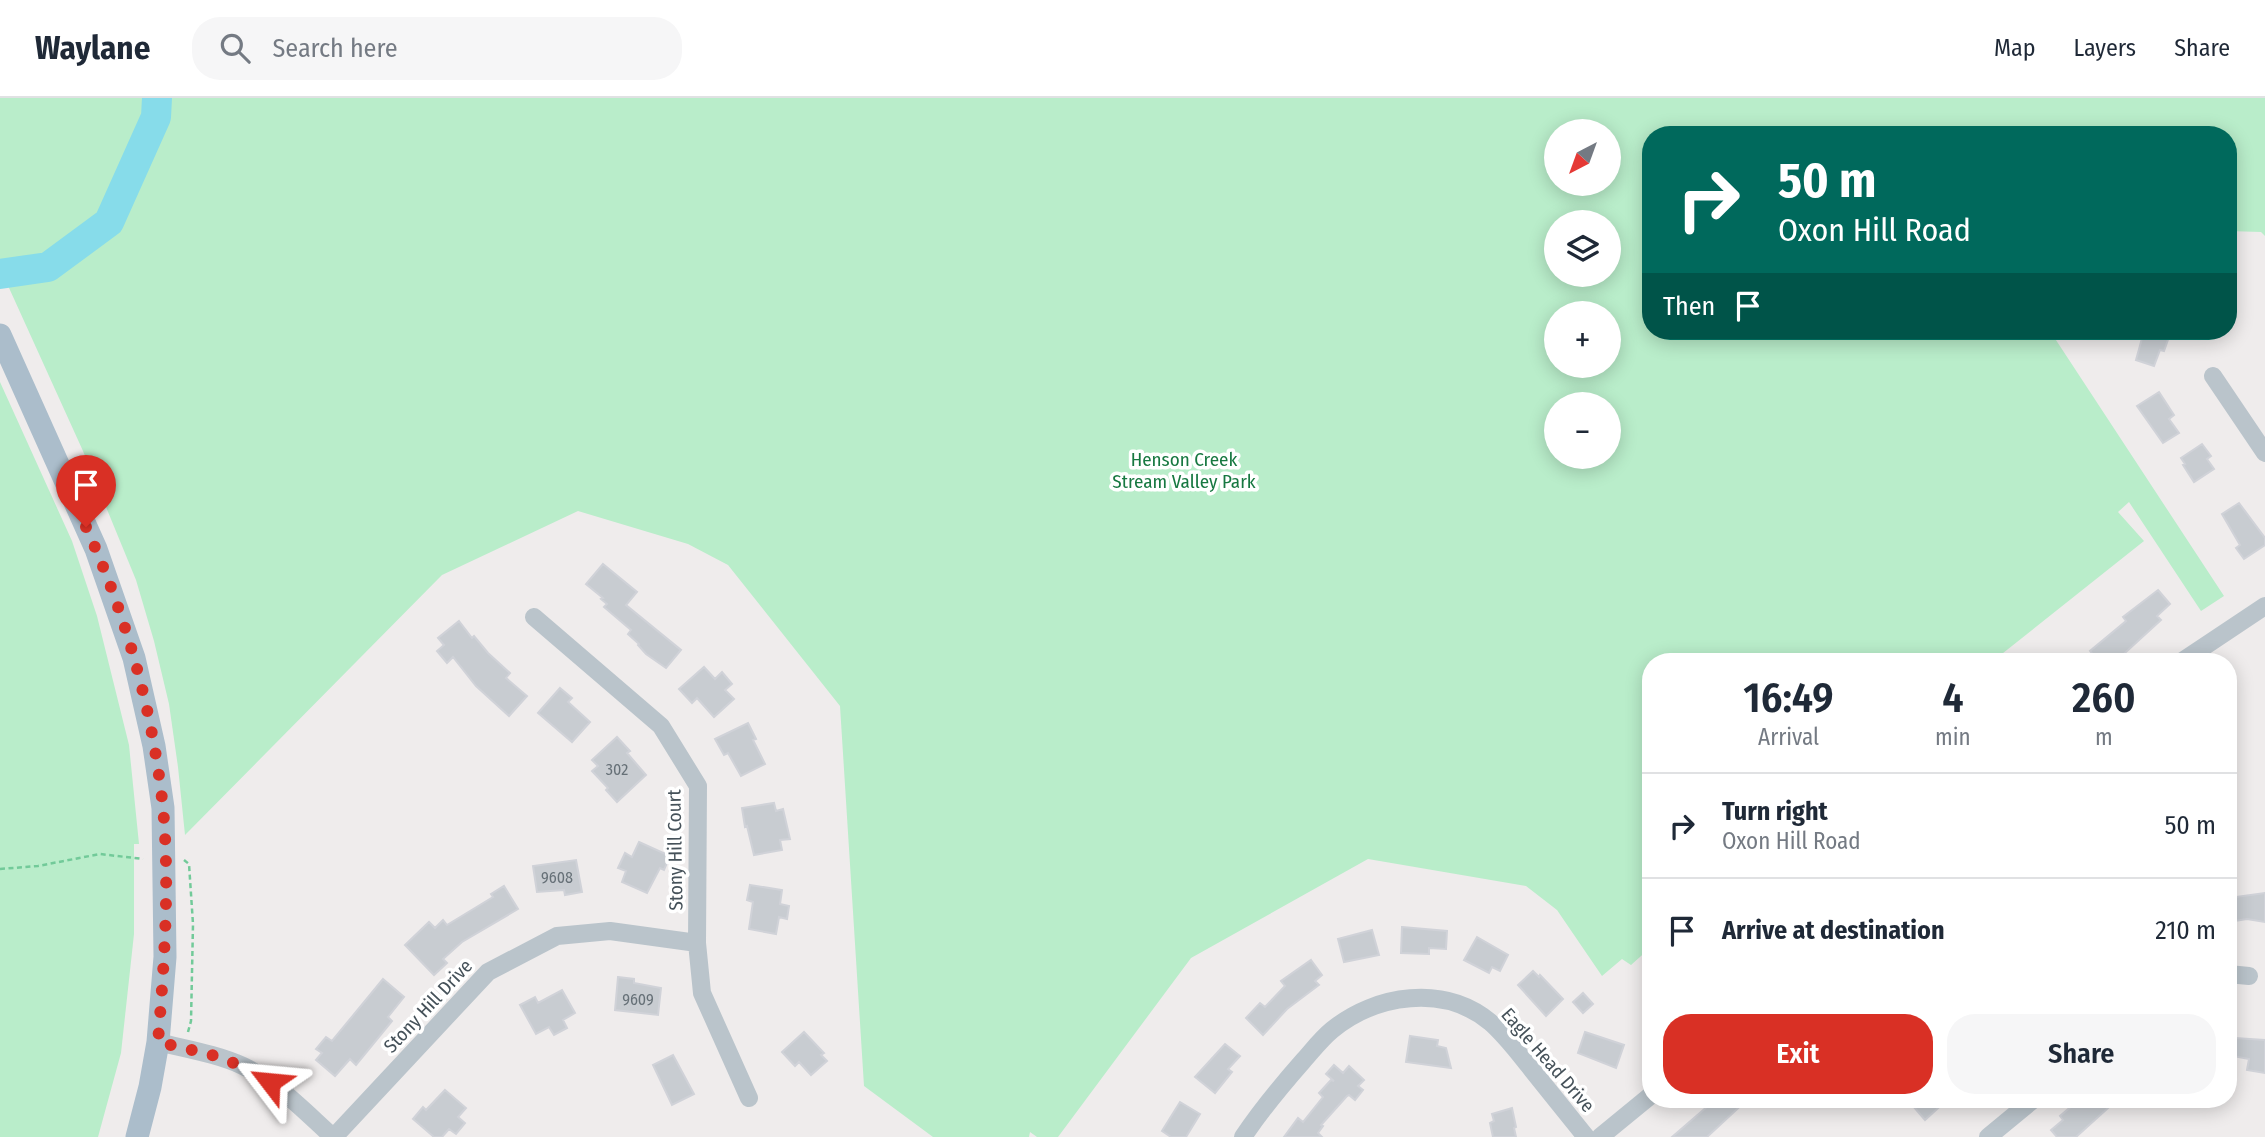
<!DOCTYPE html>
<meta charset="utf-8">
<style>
body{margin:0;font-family:"Fira Sans Condensed",sans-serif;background:#f6f6f7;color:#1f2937;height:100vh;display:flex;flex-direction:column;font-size:26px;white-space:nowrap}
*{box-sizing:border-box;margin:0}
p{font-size:23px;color:#747a83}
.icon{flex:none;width:38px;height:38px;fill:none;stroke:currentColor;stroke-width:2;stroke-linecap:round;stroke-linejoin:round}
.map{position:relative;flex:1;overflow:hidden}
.details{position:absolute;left:1642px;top:555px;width:595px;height:455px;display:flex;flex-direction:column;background:#fff;border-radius:28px;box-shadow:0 4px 18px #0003}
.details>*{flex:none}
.hud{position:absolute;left:1642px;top:28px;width:595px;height:214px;border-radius:28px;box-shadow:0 4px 18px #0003;background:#00695c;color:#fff;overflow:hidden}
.needle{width:46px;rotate:221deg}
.controls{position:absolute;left:1544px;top:21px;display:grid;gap:14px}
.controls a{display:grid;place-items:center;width:77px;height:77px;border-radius:50%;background:#fff;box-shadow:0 4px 18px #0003;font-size:35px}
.pin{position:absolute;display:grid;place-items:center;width:60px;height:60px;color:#fff;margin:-72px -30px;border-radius:50% 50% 50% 0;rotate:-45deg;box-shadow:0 0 7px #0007}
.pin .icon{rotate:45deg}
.me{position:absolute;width:77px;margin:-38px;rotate:299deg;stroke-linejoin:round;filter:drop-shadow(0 0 5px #0008)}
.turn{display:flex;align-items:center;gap:24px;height:147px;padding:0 21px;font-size:32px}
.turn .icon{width:91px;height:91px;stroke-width:2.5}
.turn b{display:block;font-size:49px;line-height:60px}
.then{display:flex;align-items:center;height:66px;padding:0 21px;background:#0003;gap:14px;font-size:26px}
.eta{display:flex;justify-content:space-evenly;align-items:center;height:119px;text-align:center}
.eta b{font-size:42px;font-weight:600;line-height:49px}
.button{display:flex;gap:14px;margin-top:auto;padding:14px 21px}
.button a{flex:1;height:80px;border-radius:28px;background:#d93025;color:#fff;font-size:28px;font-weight:600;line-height:80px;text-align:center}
.button a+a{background:#f6f6f7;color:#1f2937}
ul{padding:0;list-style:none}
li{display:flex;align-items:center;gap:21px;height:105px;padding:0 21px;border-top:2px solid #e0e1e3}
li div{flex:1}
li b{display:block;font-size:26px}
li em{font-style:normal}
header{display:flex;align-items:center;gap:42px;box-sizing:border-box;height:98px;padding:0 35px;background:#fff;border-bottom:2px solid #e0e1e3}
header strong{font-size:33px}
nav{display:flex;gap:38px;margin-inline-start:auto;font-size:24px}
.search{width:490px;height:63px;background:#f6f6f7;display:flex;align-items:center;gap:18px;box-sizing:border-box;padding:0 24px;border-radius:28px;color:#747a83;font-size:26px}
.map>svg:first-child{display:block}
</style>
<header>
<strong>Waylane</strong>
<div class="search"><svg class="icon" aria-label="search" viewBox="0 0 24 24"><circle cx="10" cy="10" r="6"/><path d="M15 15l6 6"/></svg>Search here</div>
<nav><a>Map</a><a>Layers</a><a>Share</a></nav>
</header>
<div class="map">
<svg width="2265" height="1039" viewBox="0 0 2265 1039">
<rect width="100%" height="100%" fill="#efecec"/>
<path fill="#b9edca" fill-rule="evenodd" d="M0 0H2265V138L2261 134 2228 133V37H1650V233H2052V236L2224 498 2201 513 2129 404 2118 414 2144 443 1993 563 1650 564V850L1631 867 1622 861 1602 878 1557 812 1526 788 1368 761 1191 860 1058 1039H1037L1030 1034 1029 1039H933L864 988 840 608 728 467 688 446 578 413 442 477 185 737 178 669 169 606 154 543 136 482 83 353 0 170ZM1608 33V86H1556V33ZM1608 124V177H1556V124ZM1608 215V268H1556V215ZM1608 306V359H1556V306Z
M0 284 72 443 97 518 129 647 139 746H134V836L121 955 98 1039H0Z"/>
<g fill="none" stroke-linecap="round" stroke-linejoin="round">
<path stroke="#87dcea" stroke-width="30" d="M0 176 48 169 109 124 156 19 157 0"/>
</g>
<path fill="#c8ccd1" stroke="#d0d2d8" stroke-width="2" d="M2144 233H2171L2164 253 2160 252 2154 268 2136 262Z
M2159 294 2174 317 2169 321 2179 335 2163 345 2137 308Z
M2202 346 2211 358 2207 361 2214 371 2194 384 2183 367 2185 366 2181 360Z
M2239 405 2265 440V447L2244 461 2236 450 2240 447 2222 416Z
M603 466 637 494 626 507 681 552 666 570 646 556 638 547 639 546 628 536 631 532 604 509 607 506 601 501 603 500 586 486Z
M2158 492 2170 506 2157 518 2161 522 2115 564H2099L2090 553 2126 523 2123 519Z
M459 523 472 540 474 538 488 555 510 575 506 580 527 598 509 618 476 588 453 559 447 565 437 553 444 547 438 540Z
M704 569 715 581 722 574 732 586 725 592 734 601 714 619 697 600 692 605 679 591Z
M560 590 572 600 568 604 590 624 572 644 538 615Z
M748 625 756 641 753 642 765 666 741 678 728 655 724 657 715 641Z
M617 639 630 653 627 655 646 677 617 704 606 692 608 690 592 673 598 668 592 662Z
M774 705 776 713 783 711 790 741 780 742 782 752 754 757 747 728 745 729 742 710Z
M639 744 670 758 664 772 660 770 647 795 622 784 626 773 618 770 625 755 632 759Z
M576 762 582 794 565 797 564 792 537 794 533 768Z
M750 787 782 792 780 806 789 808 787 821 779 819 776 836 749 831 753 804 747 802Z
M504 788 518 811 462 844 443 861 447 865 434 877 405 847 429 824 435 830 443 822 447 827 493 799 491 796Z
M2265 795V824L2247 821 2228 824V800Z
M1402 829 1447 833 1446 851 1429 850V856L1401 855Z
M1372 832 1379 857 1344 864 1338 841Z
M1477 839 1508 857 1500 873 1492 869 1489 875 1464 862Z
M1311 862 1322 877 1315 883 1319 887 1287 911 1263 937 1246 920 1260 905 1265 909 1285 888 1281 883Z
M1533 873 1539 879 1540 877 1563 901 1546 918 1518 887Z
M618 879 634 881V885L661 890 658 917 615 912Z
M383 881 404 899 388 919 392 923 356 967 350 961 335 978 316 962 322 955 316 951 326 939 332 943Z
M562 892 575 915 563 922 567 930 554 937 549 929 536 936 520 907 535 899 538 905Z
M1583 895 1593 906 1583 915 1573 904Z
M804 934 824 955 821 957 827 963 811 977 799 964 795 968 782 954Z
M1585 934 1624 947 1616 970 1578 955Z
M1410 938 1438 942 1437 948 1446 950 1451 970 1406 964Z
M2235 940 2265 942V975L2247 972 2249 961 2233 958Z
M1225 946 1240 958 1228 971 1232 974 1215 995 1195 979Z
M673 957 694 996 672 1007 653 967Z
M1334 967 1343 975 1349 968 1364 982 1358 988 1363 992 1355 1002 1349 997 1347 998 1321 1027 1323 1028 1318 1035 1322 1039H1284L1298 1020 1303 1024 1323 999 1319 995 1331 982 1334 983 1326 976Z
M445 992 466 1010 458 1019 465 1025 456 1036 449 1031 442 1039H434L413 1021 423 1009 426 1012Z
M1716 1001H1748L1707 1039H1672Z
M1907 1001H1948L1925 1022Z
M2080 1001H2118L2076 1039H2057L2051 1032 2063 1022 2060 1018Z
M1180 1004 1200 1016 1186 1039H1171L1162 1033Z
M1512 1010 1516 1029 1514 1030 1516 1039H1493L1490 1025 1494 1023 1492 1016Z"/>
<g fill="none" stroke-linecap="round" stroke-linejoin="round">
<path stroke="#72ca99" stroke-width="2.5" stroke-dasharray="5 3.5" stroke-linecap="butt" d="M184 762 189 766 193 826 191 923 188 934
M0 771 38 768 100 756 143 761"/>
<path stroke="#bac4cb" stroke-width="18" d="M2213 278 2265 355
M534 519 661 628 698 688 697 845 702 895 749 1000
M2181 564 2265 508
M2228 876 2249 878
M158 944C186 951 217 956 243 968 277 984 305 1014 333 1039
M334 1039 488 874 557 838 610 833 697 845
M1243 1039C1261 1012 1281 988 1303 963 1312 953 1321 941 1332 932 1376 896 1444 886 1490 924 1505 937 1517 953 1529 968 1548 992 1567 1015 1586 1039
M1600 1039 1650 998
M1988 1039 2034 1001"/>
<path stroke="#abbdcb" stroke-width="23" d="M0 237 96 451 134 560 154 648 163 710 165 859 158 944 150 989 137 1039"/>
</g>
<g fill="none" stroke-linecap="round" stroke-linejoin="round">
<path stroke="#d93025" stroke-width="12" stroke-dasharray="0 21.6" d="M86 429C126 516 153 614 163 710 170 787 164 867 158 944L209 956 242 968 270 984"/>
</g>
<g text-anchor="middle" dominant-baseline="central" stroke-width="7" stroke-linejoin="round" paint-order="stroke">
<g font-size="16" fill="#667077">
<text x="617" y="671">302</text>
<text x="557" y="779">9608</text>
<text x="638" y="901">9609</text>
</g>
<g font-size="19" fill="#177841" stroke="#fff">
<text x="1184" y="361">Henson Creek<tspan x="1184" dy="22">Stream Valley Park</tspan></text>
</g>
<g font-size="19" fill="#455159" stroke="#fff">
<text transform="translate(675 752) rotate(-91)">Stony Hill Court</text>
<text transform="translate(428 908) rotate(-47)">Stony Hill Drive</text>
<text transform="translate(1548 962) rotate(49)">Eagle Head Drive</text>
</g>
</g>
</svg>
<div class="controls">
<a><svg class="needle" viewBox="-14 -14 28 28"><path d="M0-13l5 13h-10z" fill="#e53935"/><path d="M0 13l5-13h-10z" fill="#747a83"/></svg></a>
<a><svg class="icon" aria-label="layers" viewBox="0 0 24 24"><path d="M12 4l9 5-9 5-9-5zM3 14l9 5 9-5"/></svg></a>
<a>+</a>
<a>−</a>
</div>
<div class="pin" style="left:86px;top:429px;background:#d93025"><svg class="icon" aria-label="arrive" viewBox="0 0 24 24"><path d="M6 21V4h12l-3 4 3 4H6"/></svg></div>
<svg class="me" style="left:270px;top:984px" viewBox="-20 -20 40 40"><path d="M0-17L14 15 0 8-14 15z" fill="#d93025" stroke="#fff" stroke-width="4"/></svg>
<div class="hud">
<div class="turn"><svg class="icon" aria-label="right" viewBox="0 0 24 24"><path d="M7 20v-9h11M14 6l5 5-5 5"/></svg><div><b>50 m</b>Oxon Hill Road</div></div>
<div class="then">Then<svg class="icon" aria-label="arrive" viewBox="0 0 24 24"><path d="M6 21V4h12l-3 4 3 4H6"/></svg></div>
</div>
<section class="details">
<div class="eta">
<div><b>16:49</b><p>Arrival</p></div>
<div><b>4</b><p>min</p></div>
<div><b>260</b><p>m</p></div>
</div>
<ul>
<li><svg class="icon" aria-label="right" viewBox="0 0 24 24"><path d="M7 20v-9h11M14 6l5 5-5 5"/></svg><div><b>Turn right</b><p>Oxon Hill Road</p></div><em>50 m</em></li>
<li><svg class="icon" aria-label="arrive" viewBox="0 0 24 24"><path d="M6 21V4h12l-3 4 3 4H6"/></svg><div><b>Arrive at destination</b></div><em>210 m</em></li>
</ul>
<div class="button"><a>Exit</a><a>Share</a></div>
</section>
</div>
